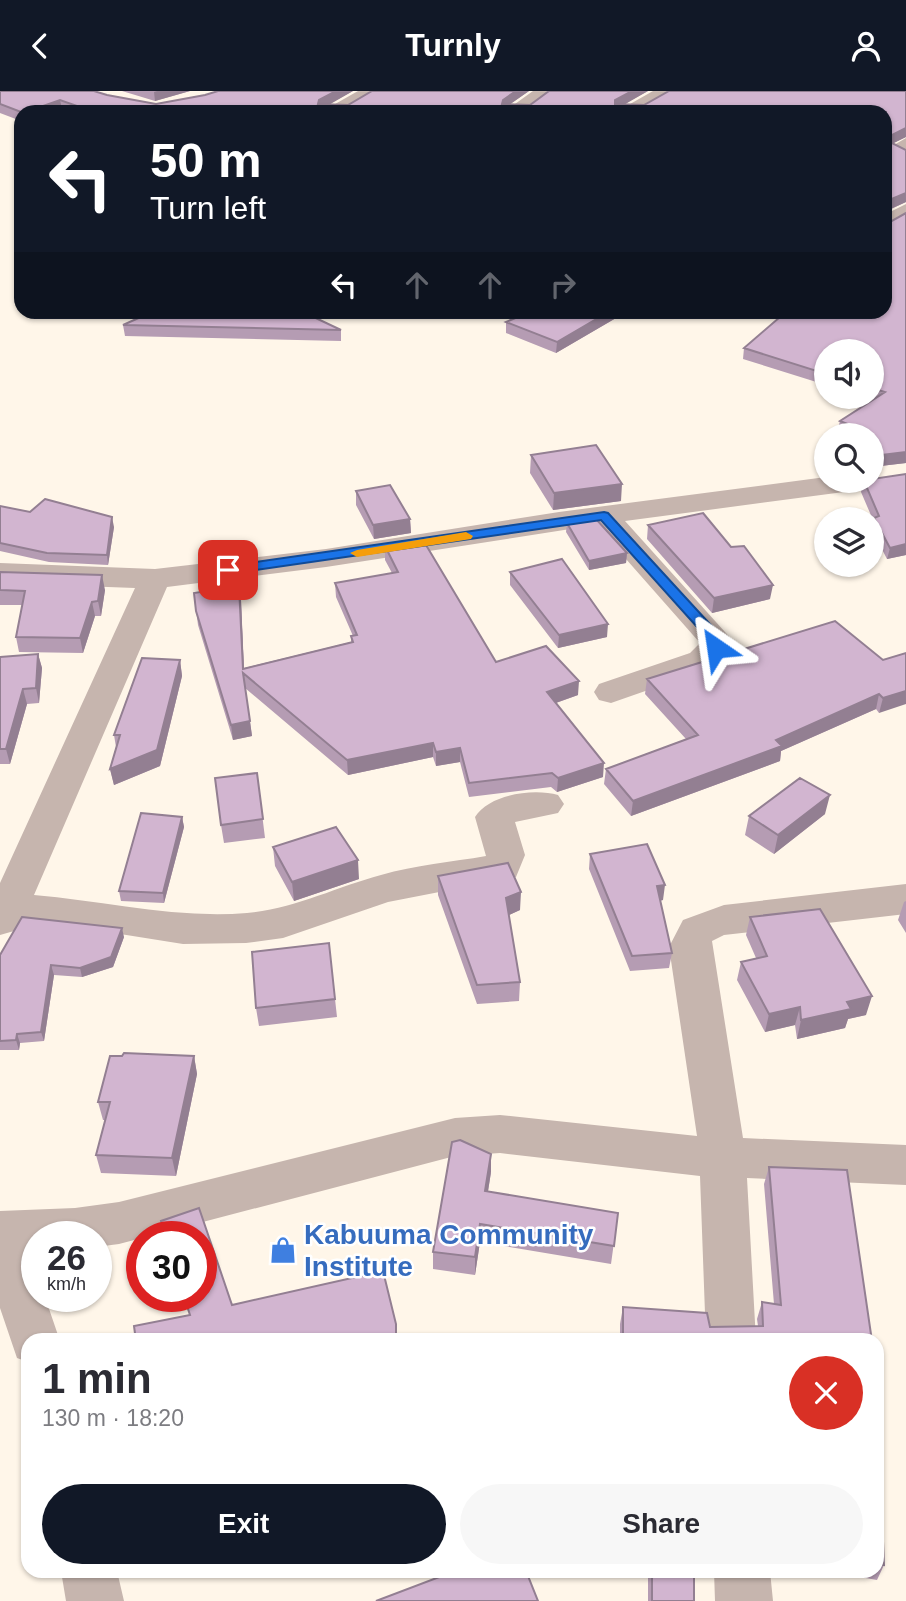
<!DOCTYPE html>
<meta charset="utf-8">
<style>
body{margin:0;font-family:Helvetica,sans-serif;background:#f7f7f7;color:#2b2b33;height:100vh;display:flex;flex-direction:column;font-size:26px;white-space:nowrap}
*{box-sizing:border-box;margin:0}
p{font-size:23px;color:#7c7c81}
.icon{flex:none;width:38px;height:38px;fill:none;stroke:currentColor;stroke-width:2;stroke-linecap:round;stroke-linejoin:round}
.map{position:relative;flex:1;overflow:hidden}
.sheet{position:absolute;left:21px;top:1242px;width:863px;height:245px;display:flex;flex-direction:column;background:#fff;border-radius:21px;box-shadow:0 2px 5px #0004}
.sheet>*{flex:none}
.guide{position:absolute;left:14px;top:14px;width:878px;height:214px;border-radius:21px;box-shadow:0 2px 5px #0004;background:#111827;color:#fff;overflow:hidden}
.fabs{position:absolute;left:814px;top:248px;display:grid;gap:14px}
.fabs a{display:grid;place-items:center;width:70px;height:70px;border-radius:50%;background:#fff;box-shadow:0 2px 5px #0004;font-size:35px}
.speed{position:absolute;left:21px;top:1130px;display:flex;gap:14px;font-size:35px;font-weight:700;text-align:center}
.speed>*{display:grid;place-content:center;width:91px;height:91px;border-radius:50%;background:#fff;box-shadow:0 2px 5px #0004;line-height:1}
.speed small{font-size:18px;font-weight:400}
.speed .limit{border:10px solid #d22;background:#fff;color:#111}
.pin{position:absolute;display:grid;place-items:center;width:60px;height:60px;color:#fff;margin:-30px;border-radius:14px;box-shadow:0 4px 10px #0006}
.me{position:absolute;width:77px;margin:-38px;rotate:328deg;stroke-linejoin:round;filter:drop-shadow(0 0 5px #0008)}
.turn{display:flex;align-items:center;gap:24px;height:147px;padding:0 21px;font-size:32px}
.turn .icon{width:91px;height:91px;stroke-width:2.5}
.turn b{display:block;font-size:49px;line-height:60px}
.lanes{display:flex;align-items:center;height:66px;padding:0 21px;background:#0003;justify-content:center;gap:35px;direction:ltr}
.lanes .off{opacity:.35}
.round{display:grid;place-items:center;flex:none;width:74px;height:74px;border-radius:37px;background:#f7f7f7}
.overview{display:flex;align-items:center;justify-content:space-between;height:119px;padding:0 21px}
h1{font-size:42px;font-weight:700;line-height:52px}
.button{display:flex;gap:14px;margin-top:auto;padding:14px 21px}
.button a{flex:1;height:80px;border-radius:42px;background:#111827;color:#fff;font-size:28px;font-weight:700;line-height:80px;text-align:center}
.button a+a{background:#f7f7f7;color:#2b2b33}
header{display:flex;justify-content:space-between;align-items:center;height:91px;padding:0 21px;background:#111827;color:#fff;font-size:32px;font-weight:700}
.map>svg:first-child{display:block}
</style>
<header><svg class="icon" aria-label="back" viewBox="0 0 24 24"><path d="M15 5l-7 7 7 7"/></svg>Turnly<svg class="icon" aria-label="person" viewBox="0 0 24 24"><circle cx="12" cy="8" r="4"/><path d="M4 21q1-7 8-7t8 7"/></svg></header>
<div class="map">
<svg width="906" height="1510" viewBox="0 0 906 1510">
<rect width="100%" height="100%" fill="#fff6e9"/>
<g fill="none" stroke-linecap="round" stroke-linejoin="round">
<path fill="#c6b5ae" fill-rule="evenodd" d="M358 0H384L347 21H321Z
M533 0H557L528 21H504Z
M653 0H679L642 21H616Z
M906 47V68L887 58Z
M906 113V130L886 140V123Z
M826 386V390H872V387L874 390 869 396 859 399 625 430 734 551 723 571 714 576 611 612 599 609 594 601 599 593 690 562 700 552 596 434 326 476 167 496 34 804C105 810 176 828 247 822 294 818 336 796 381 784 415 774 452 771 486 765L475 726C489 703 534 697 558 704L564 713 558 722 515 731 525 764 516 786 388 811 283 847 246 852 183 853 95 839 18 833 14 840 0 844V792L135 497 0 492V472L155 478 326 458 559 421Z
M906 793V823L724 844 712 850 743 1047 906 1054V1094L747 1087 756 1250H706L700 1085 500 1062 455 1065 119 1153 96 1156V1146H37V1161H24L37 1189V1206H45L60 1250H28V1271L17 1267 0 1217V1120L75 1117 119 1111 455 1027 500 1024 697 1045 669 856 683 829 724 814Z
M61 1480H117L124 1510H66Z
M714 1480H770L773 1510H715Z"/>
</g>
<path fill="#b59cb3" d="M0 0H94L107 4 156 13 205 4 218 0H353L329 13 348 14 372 0H529L510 13 530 14 549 0H648L624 13 644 14 669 0H906V46L893 52 906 59V111L887 120 888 132 906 122V372L872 376V378V345H843L844 344 837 341 840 330 872 309 863 306H872V261H826V294L743 268 744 257 787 220H886V21H70L62 18 54 21H21V30L0 22Z
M122 0H190L155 10Z
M493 220H628L556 262 506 242V231L511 229Z
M123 234 341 239V250L125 245Z
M531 364 621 410 553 419 530 382Z
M863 390H872L906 464 887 468 872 439 873 429 861 401Z
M356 400 410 428 411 442 374 448 356 414Z
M0 415 114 436 108 474 49 471 0 460Z
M567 432 627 462 626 472 589 479 566 441Z
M648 434 770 508 712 522 647 448Z
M385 455 496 571 578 604 556 612 603 686 557 701 551 696 469 706 460 671 436 675 433 666 348 684 245 597 252 645 233 649 198 534 194 502 241 509 244 577 351 551V545H353L336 506 335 492 392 482 385 469Z
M0 481 105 499 101 525H95L83 562 19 561 16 546 22 514H0Z
M510 481 607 546 558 557 510 494Z
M906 562 879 622 876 618 781 660 780 670 631 725 604 693 606 678 686 648 645 603 647 588 883 569Z
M38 563 42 577 39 612 27 613 10 673H0V566Z
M180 569 182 585 160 675 114 694 110 678 116 656 114 644Z
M257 682 265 747 224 752 221 734Z
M825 723 774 763 745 744 749 725Z
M182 726 184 736 164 812 121 810 119 800Z
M273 756 359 788 294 810 275 775Z
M590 763 663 809 660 810 672 862 669 877 630 880 589 778Z
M438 785 520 819 509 824 520 891 519 910 477 913 438 804Z
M906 810V842L898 829 904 811Z
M750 826 866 924 848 928 845 937 797 948 795 934 765 941 737 889 741 871 756 867 746 844Z
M124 846 113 876 82 886 54 884 44 950 20 952 19 959H0V864Z
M335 908 337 926 259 935 256 917Z
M194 965 197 983 176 1085 101 1082 96 1064 105 1029H103L98 1011Z
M769 1076 872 1250H620V1233L623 1216 710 1236 758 1235 757 1228 762 1211 774 1213 764 1093Z
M491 1081 488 1101 618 1122 611 1173 480 1151 475 1184 433 1178V1161Z
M877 1309 884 1474 877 1489 825 1480H877Z
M576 1480H694V1510H648V1487Z"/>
<path fill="#937f92" d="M157 0H190L155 10 154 1Z
M336 0H353L320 19 318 13 319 9Z
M516 0H529L502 19 503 9Z
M632 0H648L615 19V9Z
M60 9 62 18 54 21H26Z
M906 37V46L886 56 888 46Z
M906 102V111L886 120 887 110Z
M610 220H628L556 262 557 251Z
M906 361V372L872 376 874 365Z
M622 393 621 410 553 419 554 402Z
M112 426 114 436 108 474 107 464Z
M410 428 411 442 374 448 373 434Z
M906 453V464L887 468 890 457Z
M627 462 626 472 589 479V470Z
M102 484 105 499 101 525 98 510Z
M773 494 770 508 712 522 714 507Z
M239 495 241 509 244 583 243 578Z
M92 511 95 525 83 562 80 547Z
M608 533 607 546 558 557 559 544Z
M38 563 42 577 39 612 36 597Z
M180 569 182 585 160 675 114 694 110 678Z
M579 590 578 604 547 615V601Z
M23 598 27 613 10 673 6 658Z
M906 600V613L879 622 883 607Z
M879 603 876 618 781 660 780 670 631 725 633 710 776 649Z
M250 630 252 645 233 649 231 634Z
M433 652V666L348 684 347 669Z
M460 657V671L436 675V661Z
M604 672 603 686 557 701 558 687Z
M830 704 825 723 774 763 778 744Z
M182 726 184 736 164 812 163 802Z
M358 769 359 788 294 810 292 791Z
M665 794 663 809 655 810 657 795Z
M521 801 520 819 505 826 506 807Z
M122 837 124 846 113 876 82 886 80 877Z
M51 874 54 884 44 950 41 941Z
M872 905 866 924 848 928 845 937 797 948 801 929 847 911Z
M800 916 795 934 765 941 769 923Z
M17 943 20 952 19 959 16 949Z
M194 965 197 983 176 1085 172 1067Z
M491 1063V1081L485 1118V1100Z
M480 1133V1151L475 1184V1166Z"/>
<path fill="#d2b5d0" stroke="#937f92" stroke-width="2" d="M0 0H94L107 4 156 13 205 4 218 0H336L319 9 318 13 348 14 372 0H516L503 9 502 13 530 14 549 0H632L615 9V13L644 14 669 0H906V37L888 46 886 49 906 59V102L887 110 888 132 906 122V361L874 365 872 376V345H843L855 336 840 330 885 301 872 297V261H826V283L744 257 787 220H886V21H94L60 9 26 21H21L0 13Z
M154 220H301L341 239 123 234Z
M515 220H610L557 251 506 231 523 224Z
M596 354 622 393 554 402 531 364Z
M906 383V453L890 457 874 427 879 425 864 390H872V388Z
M390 394 410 428 373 434 356 400Z
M45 408 112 426 107 464 47 462 0 452V415L30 421Z
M703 422 731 456 744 455 773 494 714 507 648 434Z
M596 428 627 462 589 470 567 432Z
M423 449 496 571 546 555 579 590 547 601 604 672 558 687 552 682 469 692 460 657 436 661 433 652 347 669 243 582 250 630 231 634 196 520 194 502 239 495 243 578 353 551 351 545 357 544 335 492 398 481 385 455Z
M562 468 608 533 559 544 510 481Z
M0 481 102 484 98 510 92 511 80 547 16 546 25 500 0 499Z
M835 530 883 569 906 562V600L883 607 879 603 776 649 782 655 633 710 606 678 698 644 647 588Z
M38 563 36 597 23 598 6 658H0V566Z
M142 567 180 569 157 659 110 678 120 644H114Z
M257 682 263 728 221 734 215 687Z
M800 687 830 704 778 744 749 725Z
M141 722 182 726 163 802 119 800Z
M336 736 358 769 292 791 273 756Z
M647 753 665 794 657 795 672 862 632 865 590 763Z
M508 772 521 801 506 807 520 891 477 894 438 785Z
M820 818 872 905 847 911 851 918 801 929 800 916 769 923 741 871 767 865 750 826Z
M22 826 122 837 111 866 80 877 51 874 41 941 17 943 16 949 0 950V864Z
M329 852 335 908 256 917 252 861Z
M124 962 194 965 172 1067 96 1064 110 1011H98L110 965H122Z
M460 1049 491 1063 485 1100 618 1122 614 1155 480 1133 475 1166 433 1161 452 1051Z
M769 1076 847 1079 872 1250H623V1216L707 1222 710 1236 763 1235 762 1211 781 1214Z
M199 1117 232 1214 383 1180 396 1233V1247L387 1250H136L134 1235 190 1224 184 1206H201V1146H166L161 1130Z
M877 1309 884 1474 877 1473Z
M455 1480H526L538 1510H376Z
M652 1480H694V1510H652Z"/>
<path fill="#1a73e8" stroke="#114b97" stroke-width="2" d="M604 421 608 422 719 543 721 560H711L707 547 601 429 228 483 222 479 228 475Z"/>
<path fill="#f59e0b" d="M466 441 473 445 471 448 357 466 350 462 357 459Z"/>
<defs>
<symbol id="shop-bare" viewBox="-9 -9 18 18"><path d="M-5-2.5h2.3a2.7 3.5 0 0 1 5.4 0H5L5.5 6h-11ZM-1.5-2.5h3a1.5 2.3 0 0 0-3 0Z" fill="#3f7fe0" stroke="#fff" stroke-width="2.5" paint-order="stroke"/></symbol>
</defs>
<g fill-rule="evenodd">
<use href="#shop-bare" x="264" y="1140" width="38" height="38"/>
</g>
<g text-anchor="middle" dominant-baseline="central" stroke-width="5" stroke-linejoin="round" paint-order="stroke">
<g font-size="28" font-weight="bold" fill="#366cbe" stroke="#fff" text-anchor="start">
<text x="304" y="1143">Kabuuma Community<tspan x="304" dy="32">Institute</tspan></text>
</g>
</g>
</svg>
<div class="fabs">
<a><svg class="icon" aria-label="sound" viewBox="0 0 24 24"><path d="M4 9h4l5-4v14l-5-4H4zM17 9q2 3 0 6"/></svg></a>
<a><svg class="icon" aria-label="search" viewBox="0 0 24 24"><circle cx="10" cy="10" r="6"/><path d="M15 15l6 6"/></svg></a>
<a><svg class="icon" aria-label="layers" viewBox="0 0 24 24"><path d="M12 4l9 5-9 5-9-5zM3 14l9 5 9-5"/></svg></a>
</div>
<div class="speed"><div>26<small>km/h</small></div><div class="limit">30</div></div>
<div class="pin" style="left:228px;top:479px;background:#d93025"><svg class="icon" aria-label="arrive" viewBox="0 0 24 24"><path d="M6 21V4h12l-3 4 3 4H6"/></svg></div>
<svg class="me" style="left:716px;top:557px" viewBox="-20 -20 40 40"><path d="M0-17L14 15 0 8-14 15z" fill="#1a73e8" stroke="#fff" stroke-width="4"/></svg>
<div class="guide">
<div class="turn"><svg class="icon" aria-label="left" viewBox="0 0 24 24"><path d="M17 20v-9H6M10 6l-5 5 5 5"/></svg><div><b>50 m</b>Turn left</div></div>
<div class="lanes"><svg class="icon" aria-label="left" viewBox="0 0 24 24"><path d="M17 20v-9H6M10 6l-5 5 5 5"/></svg><svg class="icon off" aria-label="ahead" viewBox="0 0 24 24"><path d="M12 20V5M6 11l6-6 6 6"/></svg><svg class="icon off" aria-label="ahead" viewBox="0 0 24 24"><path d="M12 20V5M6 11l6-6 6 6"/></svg><svg class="icon off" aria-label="right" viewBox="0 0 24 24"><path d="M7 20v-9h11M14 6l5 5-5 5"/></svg></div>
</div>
<section class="sheet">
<div class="overview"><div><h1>1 min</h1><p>130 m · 18:20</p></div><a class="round" style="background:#d93025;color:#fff"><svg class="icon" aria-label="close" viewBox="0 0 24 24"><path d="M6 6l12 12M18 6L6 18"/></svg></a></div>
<div class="button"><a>Exit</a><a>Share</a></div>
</section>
</div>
